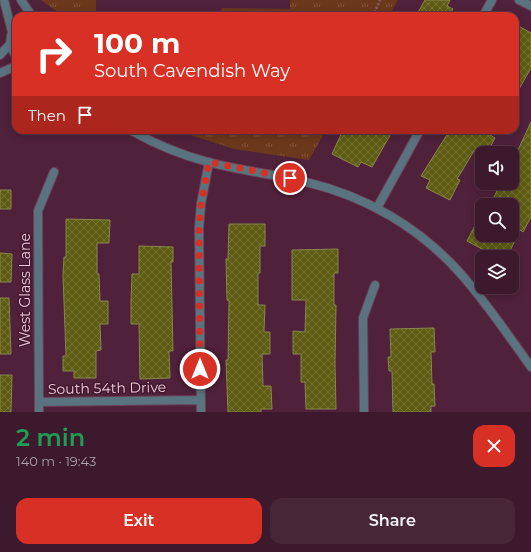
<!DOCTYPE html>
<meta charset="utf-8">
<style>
body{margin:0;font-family:Montserrat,sans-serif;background:#472638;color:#f1f3f6;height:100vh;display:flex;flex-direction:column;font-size:15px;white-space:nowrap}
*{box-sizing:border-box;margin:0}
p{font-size:13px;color:#aca0a9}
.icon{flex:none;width:22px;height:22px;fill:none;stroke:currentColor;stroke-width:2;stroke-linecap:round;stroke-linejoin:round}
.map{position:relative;height:412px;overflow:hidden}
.drawer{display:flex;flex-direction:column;background:#3c192c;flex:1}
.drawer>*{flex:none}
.guide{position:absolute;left:12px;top:12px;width:507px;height:122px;border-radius:12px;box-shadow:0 2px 10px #0003,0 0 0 1px #553848;background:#d93025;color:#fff;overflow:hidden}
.tools{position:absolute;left:475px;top:146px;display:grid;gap:8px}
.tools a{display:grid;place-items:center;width:44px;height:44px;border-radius:8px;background:#3c192c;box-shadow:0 2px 10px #0003,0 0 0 1px #553848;font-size:20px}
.pin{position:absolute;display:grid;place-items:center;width:34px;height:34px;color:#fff;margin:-17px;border:2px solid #fff;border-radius:50%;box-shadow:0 1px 4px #0007}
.me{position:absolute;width:44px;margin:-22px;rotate:0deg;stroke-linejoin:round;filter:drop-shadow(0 0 3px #0008)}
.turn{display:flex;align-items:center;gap:14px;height:84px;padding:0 16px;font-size:18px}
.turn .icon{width:52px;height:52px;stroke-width:2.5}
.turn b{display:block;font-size:28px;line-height:34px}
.then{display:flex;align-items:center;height:38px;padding:0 16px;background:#0003;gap:8px;font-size:15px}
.round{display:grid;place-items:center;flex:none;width:42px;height:42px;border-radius:12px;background:#472638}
.summary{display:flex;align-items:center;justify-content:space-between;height:68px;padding:0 16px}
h1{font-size:24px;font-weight:600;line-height:30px;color:#1e9e55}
.cta{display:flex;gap:8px;margin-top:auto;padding:8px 16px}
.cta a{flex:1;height:46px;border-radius:12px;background:#d93025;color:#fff;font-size:16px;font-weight:600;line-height:46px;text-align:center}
.cta a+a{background:#472638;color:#f1f3f6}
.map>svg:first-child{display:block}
</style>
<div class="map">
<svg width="531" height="412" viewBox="0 0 531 412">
<defs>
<pattern id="park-tufts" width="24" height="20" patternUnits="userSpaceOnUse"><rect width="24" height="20" fill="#6c381c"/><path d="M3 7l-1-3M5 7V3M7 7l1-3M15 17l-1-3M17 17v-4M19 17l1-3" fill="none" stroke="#81543c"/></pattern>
<pattern id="building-cross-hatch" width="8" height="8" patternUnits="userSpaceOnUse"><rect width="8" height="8" fill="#5e5c12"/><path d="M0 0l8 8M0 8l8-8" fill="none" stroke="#757234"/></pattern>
</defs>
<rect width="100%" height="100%" fill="#50213b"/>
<path fill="url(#park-tufts)" d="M41 0H96V11H165L170 16H63Z
M290 0H398L389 16H218L222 8 290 9Z
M175 130H326L309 160 234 149Z"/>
<path fill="url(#building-cross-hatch)" stroke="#87864c" d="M425 0H450L447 6 453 9 449 16H416Z
M515 24 531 33V68L515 96Z
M531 122V217L523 232 520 230 507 257H497L467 241 482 212V235H512V205H490L501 183H512V163Z
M343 130H393L372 167 361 162 358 167 332 154Z
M450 130H482L495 138 487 153H477L474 151 457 179 460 180 450 200 426 188 430 180 421 176Z
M0 190H11V209H0Z
M66 219 110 220 109 243H97V274H99L100 301H108V324H100L101 350 96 351V378H74V371H63V356H66L63 275 64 257H66Z
M229 224H265V246H260V273H258V305H265L264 332H270V354H262L263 386H271L272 409H261V412H228L226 360H228L229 301 227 300 226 259H228Z
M139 246 173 247V262H171L173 351H169L170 378 140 379 139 324H131V301L132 274H139Z
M338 249V273H334V305H336L335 364 336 409H306L305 382H301V354H293V331L305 332 306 300H292V250Z
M0 253 12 254 11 282H0Z
M0 298H9L11 354H0Z
M434 328 435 352H431L432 384H434L435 406H431V412H393L392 371H389L388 357H391L390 329Z
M0 375H12L11 412H0Z"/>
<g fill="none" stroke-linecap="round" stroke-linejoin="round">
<defs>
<path id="minor" d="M519 0 531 6
M483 16 492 0
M377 208 420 130
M39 402 200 400
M39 412 38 211 54 172
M201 412 199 228 201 204 209 162
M364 412 363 318 375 285"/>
<path id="tertiary" d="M4 0 12 32
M21 0 32 16
M14 28C9 38 9 47 16 56
M0 55 10 44
M0 73 16 66
M130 130C155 144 181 155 208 162 241 171 274 174 306 182 365 196 419 227 460 273 486 302 508 335 531 367"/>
</defs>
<use href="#minor" stroke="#6c4058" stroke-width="10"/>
<use href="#tertiary" stroke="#6c4058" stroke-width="10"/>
<path stroke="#865d73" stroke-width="2.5" stroke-dasharray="2 2" stroke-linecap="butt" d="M166 16 168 14
M373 16 380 0"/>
<use href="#minor" stroke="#5a747f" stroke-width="8"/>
<use href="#tertiary" stroke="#5a747f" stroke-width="8"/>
</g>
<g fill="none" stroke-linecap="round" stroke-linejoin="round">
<path stroke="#d93025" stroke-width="7" stroke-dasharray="0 12.6" d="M200 369 199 228 201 204 209 162 290 178"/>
</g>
<g text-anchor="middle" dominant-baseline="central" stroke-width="3" stroke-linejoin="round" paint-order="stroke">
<g font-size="14" fill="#ebcddb" stroke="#451731">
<text transform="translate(25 290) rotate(-90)">West Glass Lane</text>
<text transform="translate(107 388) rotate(-1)">South 54th Drive</text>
</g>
</g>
</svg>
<div class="tools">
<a><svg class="icon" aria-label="sound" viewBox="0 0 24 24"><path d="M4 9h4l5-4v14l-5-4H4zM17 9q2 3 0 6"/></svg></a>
<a><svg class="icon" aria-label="search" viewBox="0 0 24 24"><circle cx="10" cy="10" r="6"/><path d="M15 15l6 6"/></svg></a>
<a><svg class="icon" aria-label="layers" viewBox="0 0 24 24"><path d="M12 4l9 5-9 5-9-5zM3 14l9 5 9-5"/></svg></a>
</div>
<div class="pin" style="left:290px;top:178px;background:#d93025"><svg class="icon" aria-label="arrive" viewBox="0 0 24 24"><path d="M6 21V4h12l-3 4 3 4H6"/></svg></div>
<svg class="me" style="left:200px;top:369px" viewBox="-20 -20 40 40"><circle r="17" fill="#d93025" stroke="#fff" stroke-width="3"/><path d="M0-11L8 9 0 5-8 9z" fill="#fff"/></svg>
<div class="guide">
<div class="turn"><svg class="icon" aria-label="right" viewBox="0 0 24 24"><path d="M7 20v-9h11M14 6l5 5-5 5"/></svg><div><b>100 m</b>South Cavendish Way</div></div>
<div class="then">Then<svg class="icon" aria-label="arrive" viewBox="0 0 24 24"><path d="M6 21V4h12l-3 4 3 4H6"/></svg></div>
</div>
</div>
<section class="drawer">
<div class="summary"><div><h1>2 min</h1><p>140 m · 19:43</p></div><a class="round" style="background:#d93025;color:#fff"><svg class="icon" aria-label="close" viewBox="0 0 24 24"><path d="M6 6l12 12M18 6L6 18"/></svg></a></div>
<div class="cta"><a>Exit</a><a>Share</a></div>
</section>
